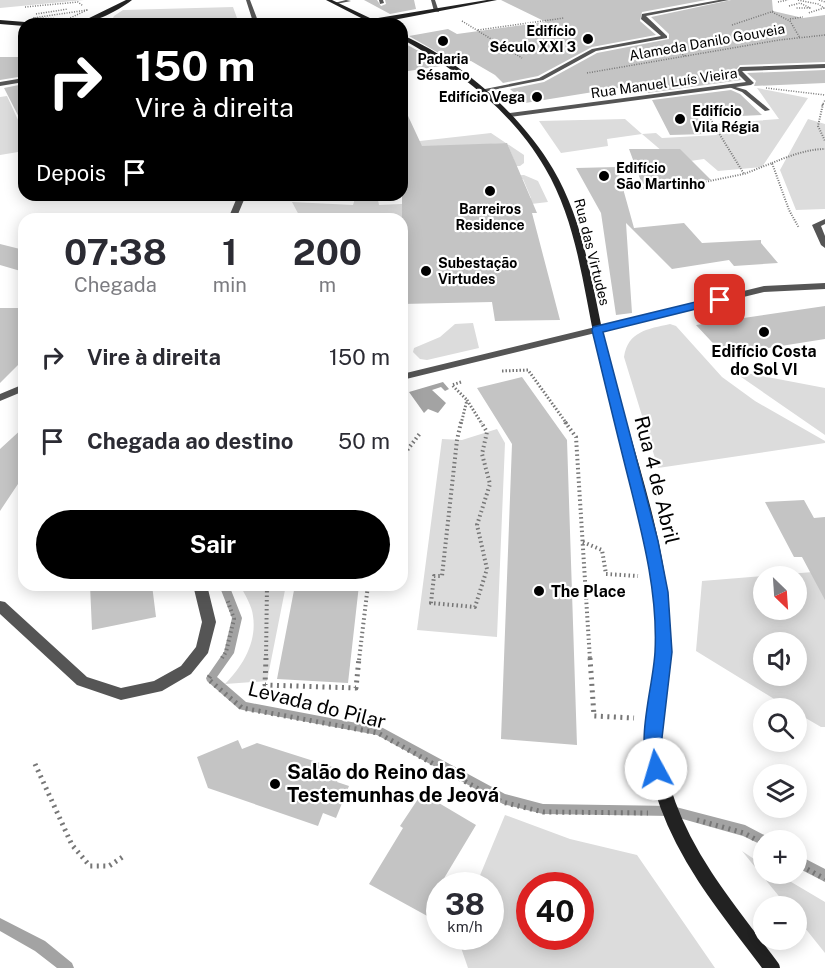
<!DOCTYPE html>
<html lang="pt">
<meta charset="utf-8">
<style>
body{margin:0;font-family:"Public Sans",sans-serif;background:#f2f2f3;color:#2b2b33;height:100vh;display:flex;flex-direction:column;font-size:22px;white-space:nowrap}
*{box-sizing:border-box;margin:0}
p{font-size:20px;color:#7c7c81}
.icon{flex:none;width:33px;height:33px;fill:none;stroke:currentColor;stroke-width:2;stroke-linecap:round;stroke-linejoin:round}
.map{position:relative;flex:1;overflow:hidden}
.sheet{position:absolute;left:18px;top:213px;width:390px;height:378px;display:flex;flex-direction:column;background:#fff;border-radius:18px;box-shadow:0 3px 15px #0003}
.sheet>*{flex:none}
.top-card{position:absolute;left:18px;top:18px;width:390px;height:183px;border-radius:18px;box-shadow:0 3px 15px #0003;background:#000;color:#fff;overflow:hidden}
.needle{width:39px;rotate:155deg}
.fabs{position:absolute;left:753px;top:566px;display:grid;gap:12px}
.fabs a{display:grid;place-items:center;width:54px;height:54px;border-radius:50%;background:#fff;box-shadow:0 3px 15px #0003;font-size:30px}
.speed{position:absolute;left:426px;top:872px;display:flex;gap:12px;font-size:30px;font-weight:700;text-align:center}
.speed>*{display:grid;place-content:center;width:78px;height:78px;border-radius:50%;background:#fff;box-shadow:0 3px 15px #0003;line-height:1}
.speed small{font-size:15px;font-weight:400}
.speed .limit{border:9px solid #d22;background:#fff;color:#111}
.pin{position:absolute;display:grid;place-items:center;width:51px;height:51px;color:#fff;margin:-26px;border-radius:12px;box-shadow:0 3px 9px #0006}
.me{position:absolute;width:66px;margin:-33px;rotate:354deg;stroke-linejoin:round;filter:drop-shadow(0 0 4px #0008)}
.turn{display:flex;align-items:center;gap:21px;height:126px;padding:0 18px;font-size:27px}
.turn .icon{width:78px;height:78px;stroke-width:2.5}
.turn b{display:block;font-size:42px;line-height:51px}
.then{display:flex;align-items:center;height:57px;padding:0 18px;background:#0003;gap:12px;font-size:22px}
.eta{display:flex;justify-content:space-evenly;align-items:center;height:102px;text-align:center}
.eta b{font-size:36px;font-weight:700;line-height:42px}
.cta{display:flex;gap:12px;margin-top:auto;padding:12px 18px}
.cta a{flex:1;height:69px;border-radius:36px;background:#000;color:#fff;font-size:24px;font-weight:700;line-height:69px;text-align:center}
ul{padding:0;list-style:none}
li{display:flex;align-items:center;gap:18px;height:84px;padding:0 18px}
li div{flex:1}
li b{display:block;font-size:22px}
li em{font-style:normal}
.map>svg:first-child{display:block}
</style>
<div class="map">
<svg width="825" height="968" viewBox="0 0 825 968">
<rect width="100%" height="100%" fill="#fff"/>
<path fill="#dcdcdc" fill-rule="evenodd" d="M0 0H84L0 8Z
M233 7 237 18 110 24 114 16 123 10Z
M757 88 808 98 762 167 718 171 704 159 676 163 642 134 607 139 608 146 561 153 539 121 625 119 642 134 656 133 662 138 717 135 714 124 779 119Z
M7 96 24 133V151L0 155V97Z
M808 119 825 124V209L796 210 780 170Z
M491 133 524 155V163L520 166 493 167 514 160 507 143 402 149V143Z
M524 175 538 181 548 202 402 219H301L292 202 353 205 356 195H377L379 205 531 198 523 179H503L502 176Z
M473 323 479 348 427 360 420 359 413 352 414 348 440 337 455 324Z
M670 324 676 326 722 377 755 401 825 441V443L658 468 624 357C628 331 648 329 670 324Z
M731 370 825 388V435Z
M497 429 505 443 497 637 417 630 442 439 462 440Z
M825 571V727H821L797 713 796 708H789L696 651 702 581 763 576 764 609H796V576H764ZM764 642H796V675H764Z
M240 585H286L267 681 225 684C243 666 257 642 253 616 252 606 245 595 240 585Z
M505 815 570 839 637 855 715 968H468L457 936H490V885H476ZM530 885H580V936H530Z
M742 851 763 865 764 873H776L825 902V953L797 918 796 906H787Z"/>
<path fill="#a3a3a3" d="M443 382 449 389 445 391 441 387 432 390 446 403 438 413 428 409 424 413 409 392Z"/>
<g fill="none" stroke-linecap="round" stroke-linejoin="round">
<path fill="#a3a3a3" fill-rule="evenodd" d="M219 585H229L242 618 234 653 217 677 246 702 383 728 505 794 543 804 672 806 745 825 768 837 769 840H764V846L743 836 672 816 543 814 503 804 377 735 243 710 239 709 207 681 206 678 224 652 232 618Z
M796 854 825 869V882L796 867Z
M0 918 45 941 72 963 74 968H57L35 951 0 931Z"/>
</g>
<path fill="#c4c4c4" d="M364 0H377L381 6 386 4 385 0H414L416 9 390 14Z
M501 0H706L642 12 640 21 656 35 592 47 538 76 503 83 495 75 471 61 456 63 409 36 448 29 457 34 546 22Z
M731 0H772L773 11 803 18 825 15V62L740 65 734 72 741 80 648 93 643 84 525 103 510 89 544 82 597 53 669 39V34L651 17Z
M402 42 422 53 441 66 402 72Z
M0 57H24V76L0 80Z
M825 70V83L754 86 756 81 747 73Z
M24 84V127L4 88Z
M731 90 740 94 762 115 698 118 708 134 670 135 652 100Z
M402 103 422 146 507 143 537 213H532L560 320 495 321 492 302 402 304Z
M629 149H680L711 180 642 184Z
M617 167 634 228 684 223 702 243 761 240V243L778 263 734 266 729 260 672 269 626 223 632 313 616 315 601 213 576 168Z
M0 244 24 250V272L0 265Z
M825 306V339L724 355 696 325Z
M0 308H24V359L0 383Z
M522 377 567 440 577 745 501 739 512 444 477 388Z
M24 427V475L0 511V449Z
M804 500 814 518 825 517V600L802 557H794L765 502Z
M90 585H152L156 617 92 630Z
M295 585H359L348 683 277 679Z
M238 740 242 749 257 743 342 770 337 782 349 786 336 818 323 813 318 826 208 788 197 757Z
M422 793 476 825 440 885V923L369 884 403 828 400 826Z"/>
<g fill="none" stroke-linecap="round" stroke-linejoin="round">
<path stroke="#777" stroke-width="1.5" stroke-dasharray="1 1.5" stroke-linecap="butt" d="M798 0 818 4 824 8 808 13
M819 0 825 2
M778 2 788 0
M789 6 800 3 810 8H796
M25 7 78 2 83 6
M87 10 68 19 33 18Z
M772 12 790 21 800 38
M36 14 68 9
M790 19 803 17
M462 21 522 58
M732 25 774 11
M478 30 564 18
M671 49 686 56
M587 73 779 40 825 35
M766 88 825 95
M822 106 825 100"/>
<path stroke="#777" stroke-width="2" stroke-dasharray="1 1.5" stroke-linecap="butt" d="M823 104 818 126 825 141
M699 106 709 117 744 174 772 163 789 210 799 228
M772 163C789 156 808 149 825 149
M636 189 695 184 744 174"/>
<path stroke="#777" stroke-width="3" stroke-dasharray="1.5 2" stroke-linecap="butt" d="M502 371 528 370 567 424
M461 382 452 385 467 400
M467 400 482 424
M461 424 467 400"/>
<path stroke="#777" stroke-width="4" stroke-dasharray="1.5 3" stroke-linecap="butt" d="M461 422 457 440 442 576H434L431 603 475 607 487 569 477 525 490 484 482 454 487 432 481 422
M565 422 576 437 590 660
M402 457 421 432
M583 542 602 550 606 574 638 576
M222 658 226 652 234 619 227 599
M266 660 267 585
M359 660 368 585"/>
<path stroke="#777" stroke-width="5" stroke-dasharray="2 4.5" stroke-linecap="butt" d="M266 658 265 685 356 688 359 658
M590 658 594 716 634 718
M210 676 208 679 242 708 378 733 502 802 543 812 648 813
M35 764 72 845 90 866H109L124 856
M697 820 744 833 764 844
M796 863 825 879"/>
<path fill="#555" fill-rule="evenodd" d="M346 0 351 1 336 4 334 3Z
M379 0H383L384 3 380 4Z
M431 0H435L439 12 434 11Z
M729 85 746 90 770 110 765 111 742 92 729 87Z
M825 219V224L821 226 825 236V248L821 245 812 225Z"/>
<path fill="#555" fill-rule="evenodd" d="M246 0H250L258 21 262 24 253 22Z
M719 0H729L646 16 667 36V38L596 51 543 80 483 92 480 90 539 78 592 49 661 36 641 19 642 14Z
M825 64V68L742 71 754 83 751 85 510 117 507 115 510 113 746 82 736 72 740 67Z
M24 78V82L0 86V82Z
M238 195H246L236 219H228Z
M825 283V289L764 292 402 380V374L764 286Z
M24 384V391L0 401V394Z
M193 585H207L216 622 208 653 191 674 162 691 121 700 77 685 0 614V601L5 602 87 677 121 688 154 681 181 666 196 647 202 622Z"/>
<path fill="#222" fill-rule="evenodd" d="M126 0H132C115 13 92 24 70 24L81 22Z
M326 0H332L372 19 487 0H497L383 22H369V24H363L365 20Z
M0 20 25 22 28 24 24 26 0 24Z
M402 35C459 59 522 116 553 169 585 223 592 287 606 347 627 433 660 517 669 607 673 651 667 695 661 738L659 743 653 745 647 743 645 738C652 695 659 651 655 607 648 518 615 433 596 346 583 287 577 222 545 168 512 111 459 71 402 39Z"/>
<path stroke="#222" stroke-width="16" d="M653 738C657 761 660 784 668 805 690 866 734 917 772 968"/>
</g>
<path fill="#1a73e8" stroke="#114b97" stroke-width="1.5" d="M720 296 726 300 724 302 603 332 658 541 668 592 672 652 662 738 665 769 663 774 656 777 650 774C635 741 653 688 655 652 658 594 643 537 629 481 616 430 604 380 592 330L593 327Z"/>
<g fill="#000" stroke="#fff" stroke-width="2">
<circle cx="588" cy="39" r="6"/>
<circle cx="443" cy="41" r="6"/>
<circle cx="537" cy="97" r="6"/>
<circle cx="680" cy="119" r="6"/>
<circle cx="604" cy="176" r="6"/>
<circle cx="490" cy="191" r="6"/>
<circle cx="426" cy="271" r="6"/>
<circle cx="764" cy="332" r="6"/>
<circle cx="539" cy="591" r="6"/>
<circle cx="275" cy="784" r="6"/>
</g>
<g text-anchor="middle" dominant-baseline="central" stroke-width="4.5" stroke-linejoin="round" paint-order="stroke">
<g font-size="14" font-weight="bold" fill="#000" stroke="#fff" text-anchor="start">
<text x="576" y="31" text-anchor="end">Edifício<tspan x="576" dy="16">Século XXI 3</tspan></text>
<text x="443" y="59" text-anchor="middle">Padaria<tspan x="443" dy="16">Sésamo</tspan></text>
<text x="525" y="97" text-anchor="end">Edifício Vega</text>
<text x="692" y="111">Edifício<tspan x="692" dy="16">Vila Régia</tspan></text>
<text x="616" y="168">Edifício<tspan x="616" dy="16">São Martinho</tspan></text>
<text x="490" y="209" text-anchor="middle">Barreiros<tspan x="490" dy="16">Residence</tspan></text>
<text x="438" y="263">Subestação<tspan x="438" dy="16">Virtudes</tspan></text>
</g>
<g font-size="14" fill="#000" stroke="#fff">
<text transform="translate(707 42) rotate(-10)">Alameda Danilo Gouveia</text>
<text transform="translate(664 83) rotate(-8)">Rua Manuel Luís Vieira</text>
<text transform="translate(592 252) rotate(76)">Rua das Virtudes</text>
</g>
<g font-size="16" font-weight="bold" fill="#000" stroke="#fff">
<text x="764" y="351">Edifício Costa<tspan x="764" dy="18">do Sol VI</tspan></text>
<text x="551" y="591" text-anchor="start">The Place</text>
</g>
<g font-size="20" fill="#000" stroke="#fff">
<text transform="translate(657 480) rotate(76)">Rua 4 de Abril</text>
<text transform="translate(317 705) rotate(14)">Levada do Pilar</text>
</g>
<g font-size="20" font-weight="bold" fill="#000" stroke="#fff" text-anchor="start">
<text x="287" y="772">Salão do Reino das<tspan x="287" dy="23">Testemunhas de Jeová</tspan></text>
</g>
</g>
</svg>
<div class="fabs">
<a><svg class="needle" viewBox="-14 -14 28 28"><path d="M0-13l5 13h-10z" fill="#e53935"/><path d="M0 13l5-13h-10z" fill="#7c7c81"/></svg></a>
<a><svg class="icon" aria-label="sound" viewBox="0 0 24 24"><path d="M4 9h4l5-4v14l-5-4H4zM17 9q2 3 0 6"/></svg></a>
<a><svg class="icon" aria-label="search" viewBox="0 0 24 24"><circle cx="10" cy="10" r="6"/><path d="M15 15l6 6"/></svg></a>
<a><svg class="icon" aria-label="layers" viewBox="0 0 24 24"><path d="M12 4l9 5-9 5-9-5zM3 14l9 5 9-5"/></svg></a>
<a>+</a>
<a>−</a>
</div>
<div class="speed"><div>38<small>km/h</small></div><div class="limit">40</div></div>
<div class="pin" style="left:720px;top:300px;background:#d93025"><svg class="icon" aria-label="arrive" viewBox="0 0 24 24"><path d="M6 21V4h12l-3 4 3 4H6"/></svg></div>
<svg class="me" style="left:656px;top:769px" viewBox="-20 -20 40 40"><circle r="19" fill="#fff"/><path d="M0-13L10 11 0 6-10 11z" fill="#1a73e8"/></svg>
<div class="top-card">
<div class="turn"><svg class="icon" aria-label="right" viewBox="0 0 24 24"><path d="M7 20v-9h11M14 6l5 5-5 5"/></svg><div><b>150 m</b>Vire à direita</div></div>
<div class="then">Depois<svg class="icon" aria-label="arrive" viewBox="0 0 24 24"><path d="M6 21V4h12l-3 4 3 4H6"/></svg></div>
</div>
<section class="sheet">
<div class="eta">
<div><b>07:38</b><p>Chegada</p></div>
<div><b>1</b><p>min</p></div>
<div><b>200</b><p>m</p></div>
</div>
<ul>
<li><svg class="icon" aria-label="right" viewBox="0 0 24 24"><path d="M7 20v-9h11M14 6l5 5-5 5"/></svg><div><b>Vire à direita</b></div><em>150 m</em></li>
<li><svg class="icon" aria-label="arrive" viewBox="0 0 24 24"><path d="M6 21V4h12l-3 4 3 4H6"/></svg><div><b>Chegada ao destino</b></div><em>50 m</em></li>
</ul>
<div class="cta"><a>Sair</a></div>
</section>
</div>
